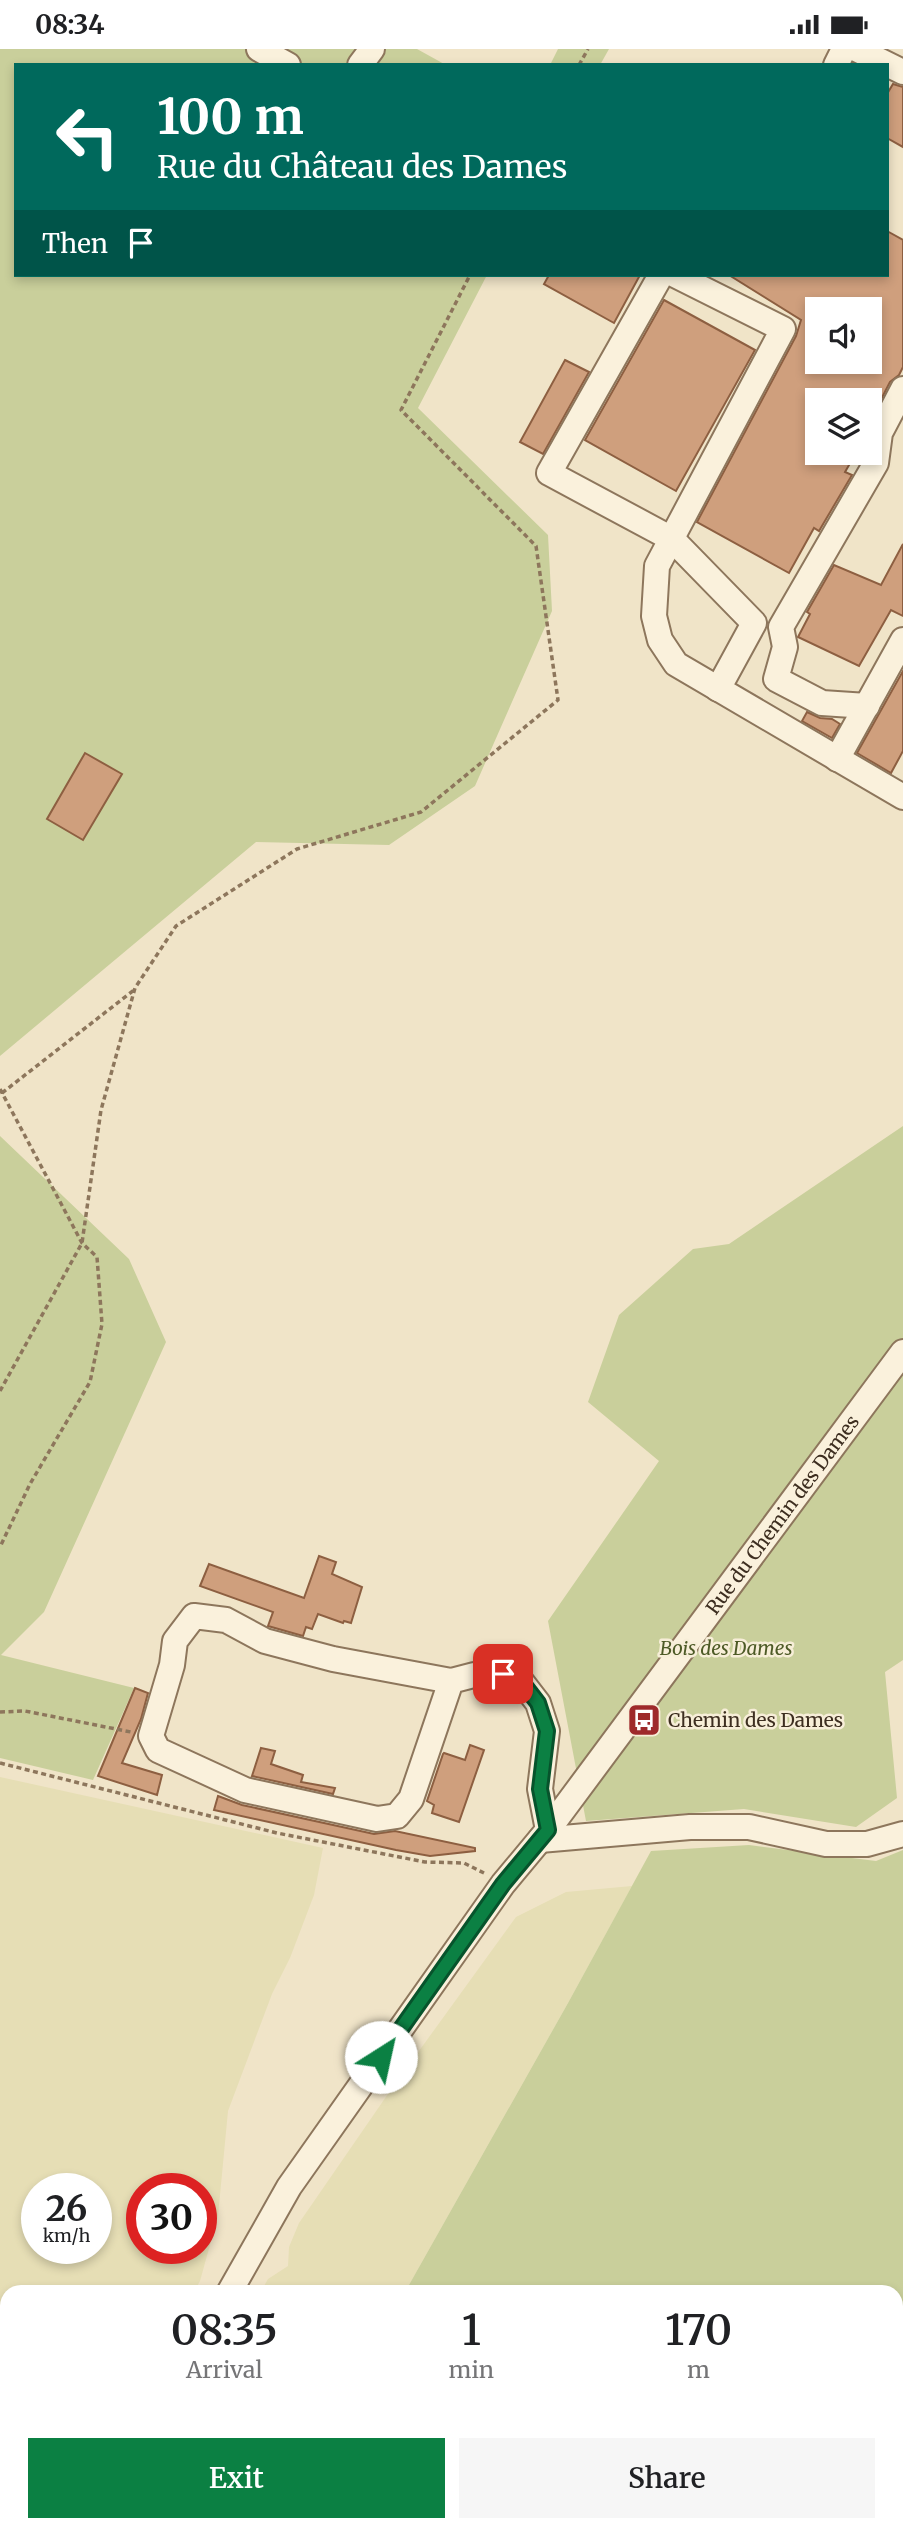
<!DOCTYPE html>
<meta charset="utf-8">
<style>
body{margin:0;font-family:Merriweather,serif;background:#f6f6f6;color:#202124;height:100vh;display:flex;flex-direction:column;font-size:26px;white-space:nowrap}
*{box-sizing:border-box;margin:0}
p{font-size:23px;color:#757577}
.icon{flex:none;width:38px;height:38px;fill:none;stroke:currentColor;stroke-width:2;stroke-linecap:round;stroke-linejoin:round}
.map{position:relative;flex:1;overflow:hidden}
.sheet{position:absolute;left:0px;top:2236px;width:903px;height:247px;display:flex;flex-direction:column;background:#fff;border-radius:21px 21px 0 0;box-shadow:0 4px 10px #0003}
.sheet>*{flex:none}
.top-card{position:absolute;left:14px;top:14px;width:875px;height:214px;border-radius:0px;box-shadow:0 4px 10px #0003;background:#00695c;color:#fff;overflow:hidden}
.controls{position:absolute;left:805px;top:248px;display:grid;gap:14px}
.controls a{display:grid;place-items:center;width:77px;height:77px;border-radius:0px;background:#fff;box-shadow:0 4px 10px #0003;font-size:35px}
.speed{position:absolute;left:21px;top:2124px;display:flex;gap:14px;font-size:35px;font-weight:700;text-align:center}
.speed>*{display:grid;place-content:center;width:91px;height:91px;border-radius:50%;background:#fff;box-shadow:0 4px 10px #0003;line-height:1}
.speed small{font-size:18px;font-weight:400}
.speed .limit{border:10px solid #d22;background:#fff;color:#111}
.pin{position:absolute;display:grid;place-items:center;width:60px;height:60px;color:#fff;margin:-30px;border-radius:14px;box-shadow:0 4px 10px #0006}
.me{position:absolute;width:77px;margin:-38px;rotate:35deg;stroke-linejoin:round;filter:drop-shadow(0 0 5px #0008)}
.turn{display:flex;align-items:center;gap:24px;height:147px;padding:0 28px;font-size:32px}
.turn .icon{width:91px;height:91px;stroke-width:2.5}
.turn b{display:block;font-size:49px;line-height:60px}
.then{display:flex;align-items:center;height:66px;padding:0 28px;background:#0003;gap:14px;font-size:26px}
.eta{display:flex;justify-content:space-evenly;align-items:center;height:119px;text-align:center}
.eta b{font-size:42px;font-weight:600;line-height:49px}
.cta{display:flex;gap:14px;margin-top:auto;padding:14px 28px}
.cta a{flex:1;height:80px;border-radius:0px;background:#0b8043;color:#fff;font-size:28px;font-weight:600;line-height:80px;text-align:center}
.cta a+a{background:#f6f6f6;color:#202124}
.status{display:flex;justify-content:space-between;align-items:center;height:49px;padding:0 35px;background:#fff;direction:ltr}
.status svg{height:19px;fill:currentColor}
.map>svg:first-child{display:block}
</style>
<div class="status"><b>08:34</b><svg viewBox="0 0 49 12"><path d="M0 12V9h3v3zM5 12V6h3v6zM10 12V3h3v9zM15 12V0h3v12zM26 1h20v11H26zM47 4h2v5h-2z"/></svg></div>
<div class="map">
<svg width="903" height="2482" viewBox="0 0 903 2482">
<rect width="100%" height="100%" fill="#f0e4c8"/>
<path fill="#e6deb5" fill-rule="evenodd" d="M0 1728 323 1799 314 1846 290 1909 272 1945 228 2062 218 2167 200 2232 194 2243 7 2244V2476H100L97 2482H0ZM37 2140H96V2200H37ZM142 2140H201V2200H142Z
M632 1837 568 1954 405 2243 260 2244 268 2230 288 2217 289 2198 299 2174 390 2042 516 1868 566 1843Z
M134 2476H359L358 2482H130Z"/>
<path fill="#c9cf9b" d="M0 0H417L446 16H16V226H487L418 359 548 486 552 562 475 737 389 796 256 793 0 1007Z
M558 0H609L600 16H550Z
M903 1077V1611L885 1623 897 1749 856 1778 744 1760 586 1772 548 1572 659 1412 588 1353 619 1266 693 1200 729 1195Z
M0 1087 129 1210 166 1293 44 1563 1 1606 134 1639 93 1731 0 1709Z
M749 1796 876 1812 903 1801V2482H358L359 2476H896V2244L405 2243 568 1954 651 1802Z"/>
<path fill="#cf9f7d" stroke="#8d5f41" stroke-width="2" fill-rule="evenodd" d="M893 35 903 38V98L887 89V45Z
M887 182 903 191V318L899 326 890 333 870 372V352H817V404H856L845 423 852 426 819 482 814 479 789 524 697 473 796 287 801 271 729 226H887ZM817 261H870V313H817Z
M549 226H640L614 274 544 235Z
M664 251 755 301 676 442 585 391Z
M565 311 589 323 543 405 520 393Z
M903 495V567L891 561 859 617 798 588 810 565 807 563 834 516 881 536Z
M903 622V702L891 724 857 704Z
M807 663 820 669 832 670 840 675 832 689 802 672Z
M85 704 122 725 83 791 47 770Z
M319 1507 336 1513 332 1525 362 1538 351 1574 344 1572 343 1574 318 1565 312 1580 306 1578 303 1587 268 1577 273 1563 200 1537 209 1515 304 1549Z
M135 1639 148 1644 141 1670 122 1714 162 1726 157 1746 98 1727Z
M470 1696 484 1701 459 1773 432 1764 434 1756 427 1752 443 1705 444 1704 465 1711Z
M261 1699 275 1702 271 1715 303 1726 301 1733 335 1739 333 1745 252 1727Z
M218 1747 242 1756 374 1785 395 1782 475 1799V1802L430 1807 396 1801 214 1761Z"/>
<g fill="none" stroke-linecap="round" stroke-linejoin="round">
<defs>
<g id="minor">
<path d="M259 0 288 16"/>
<path d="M856 0 903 23"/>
<path d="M360 16 372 0"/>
<path d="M836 16 844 0"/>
<path d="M661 226 549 424 672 490 754 574 718 640"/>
<path d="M675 226 783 280 657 517 654 567 660 591 676 615 903 748"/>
<path d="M867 657 822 654 776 630 785 598 781 578 876 414 880 384 903 340"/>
<path d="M837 710 903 591"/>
<path d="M451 1632 411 1750 397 1767 377 1770 245 1741 158 1701 151 1687 172 1616 175 1592 194 1567 226 1571 265 1592 333 1610 451 1632 474 1626 503 1625 521 1632 538 1654 547 1682 540 1740 548 1781"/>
<path d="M540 1791 690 1778H749L826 1795H867L903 1785"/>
<path id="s1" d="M229 2244 289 2138 503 1835 548 1781 903 1303"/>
<path d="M97 2482 100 2476"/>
</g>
</defs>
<use href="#minor" stroke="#8d765c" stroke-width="28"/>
<path stroke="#8d765c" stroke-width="3.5" stroke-dasharray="5 3.5" stroke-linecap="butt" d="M579 16 588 0
M0 1040 82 1194 97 1208 102 1275 90 1333 30 1435 0 1498
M2 1044 134 941
M0 1342 82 1194 101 1061 135 939 176 877 297 800 421 763 558 651 536 497 401 361 470 226
M0 1663 25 1662 131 1683
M0 1714 277 1784 425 1813 464 1814 484 1824"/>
<use href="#minor" stroke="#faf1dc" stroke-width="24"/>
</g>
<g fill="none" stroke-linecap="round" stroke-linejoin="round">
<defs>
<path id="route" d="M381 2008 503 1835 548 1781 540 1740 547 1682 538 1654 521 1632 503 1625"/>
</defs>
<use href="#route" stroke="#07532c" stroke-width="18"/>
<use href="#route" stroke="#0b8043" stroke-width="12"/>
</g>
<defs>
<symbol id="bus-square" viewBox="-11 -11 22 22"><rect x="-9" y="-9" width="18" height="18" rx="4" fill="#9e2a2b" stroke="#f7eed8"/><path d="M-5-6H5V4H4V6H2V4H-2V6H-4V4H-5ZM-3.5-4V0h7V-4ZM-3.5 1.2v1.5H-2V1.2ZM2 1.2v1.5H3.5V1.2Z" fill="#fff"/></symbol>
</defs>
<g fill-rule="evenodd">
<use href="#bus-square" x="625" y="1652" width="38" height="38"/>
</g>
<g text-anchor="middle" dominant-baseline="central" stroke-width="5" stroke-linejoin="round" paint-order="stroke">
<g font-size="19" fill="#3d2e20" stroke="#f7eed8">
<text stroke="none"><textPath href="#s1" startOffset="956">Rue du Chemin des Dames</textPath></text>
</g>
<g font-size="19" font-style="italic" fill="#4d5a26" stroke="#f7eed8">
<text x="726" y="1599">Bois des Dames</text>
</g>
<g font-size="19" fill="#3d2e20" stroke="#f7eed8" text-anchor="start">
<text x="668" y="1671">Chemin des Dames</text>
</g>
</g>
</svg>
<div class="controls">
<a><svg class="icon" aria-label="sound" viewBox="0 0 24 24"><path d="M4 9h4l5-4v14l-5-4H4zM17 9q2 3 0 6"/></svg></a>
<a><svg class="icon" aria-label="layers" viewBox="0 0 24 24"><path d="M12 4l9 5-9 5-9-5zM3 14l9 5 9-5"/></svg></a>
</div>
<div class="speed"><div>26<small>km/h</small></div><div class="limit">30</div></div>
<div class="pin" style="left:503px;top:1625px;background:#d93025"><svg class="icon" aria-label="arrive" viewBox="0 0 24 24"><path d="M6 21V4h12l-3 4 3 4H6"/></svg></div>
<svg class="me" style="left:381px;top:2008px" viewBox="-20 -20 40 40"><circle r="19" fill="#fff"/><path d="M0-13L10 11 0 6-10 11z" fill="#0b8043"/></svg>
<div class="top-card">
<div class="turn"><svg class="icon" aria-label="left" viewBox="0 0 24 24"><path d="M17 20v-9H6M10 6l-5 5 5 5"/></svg><div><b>100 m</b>Rue du Château des Dames</div></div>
<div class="then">Then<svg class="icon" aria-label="arrive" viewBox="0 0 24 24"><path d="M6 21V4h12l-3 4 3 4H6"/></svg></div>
</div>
<section class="sheet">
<div class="eta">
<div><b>08:35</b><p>Arrival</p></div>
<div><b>1</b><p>min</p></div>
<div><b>170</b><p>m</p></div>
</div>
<div class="cta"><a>Exit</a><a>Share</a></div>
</section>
</div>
